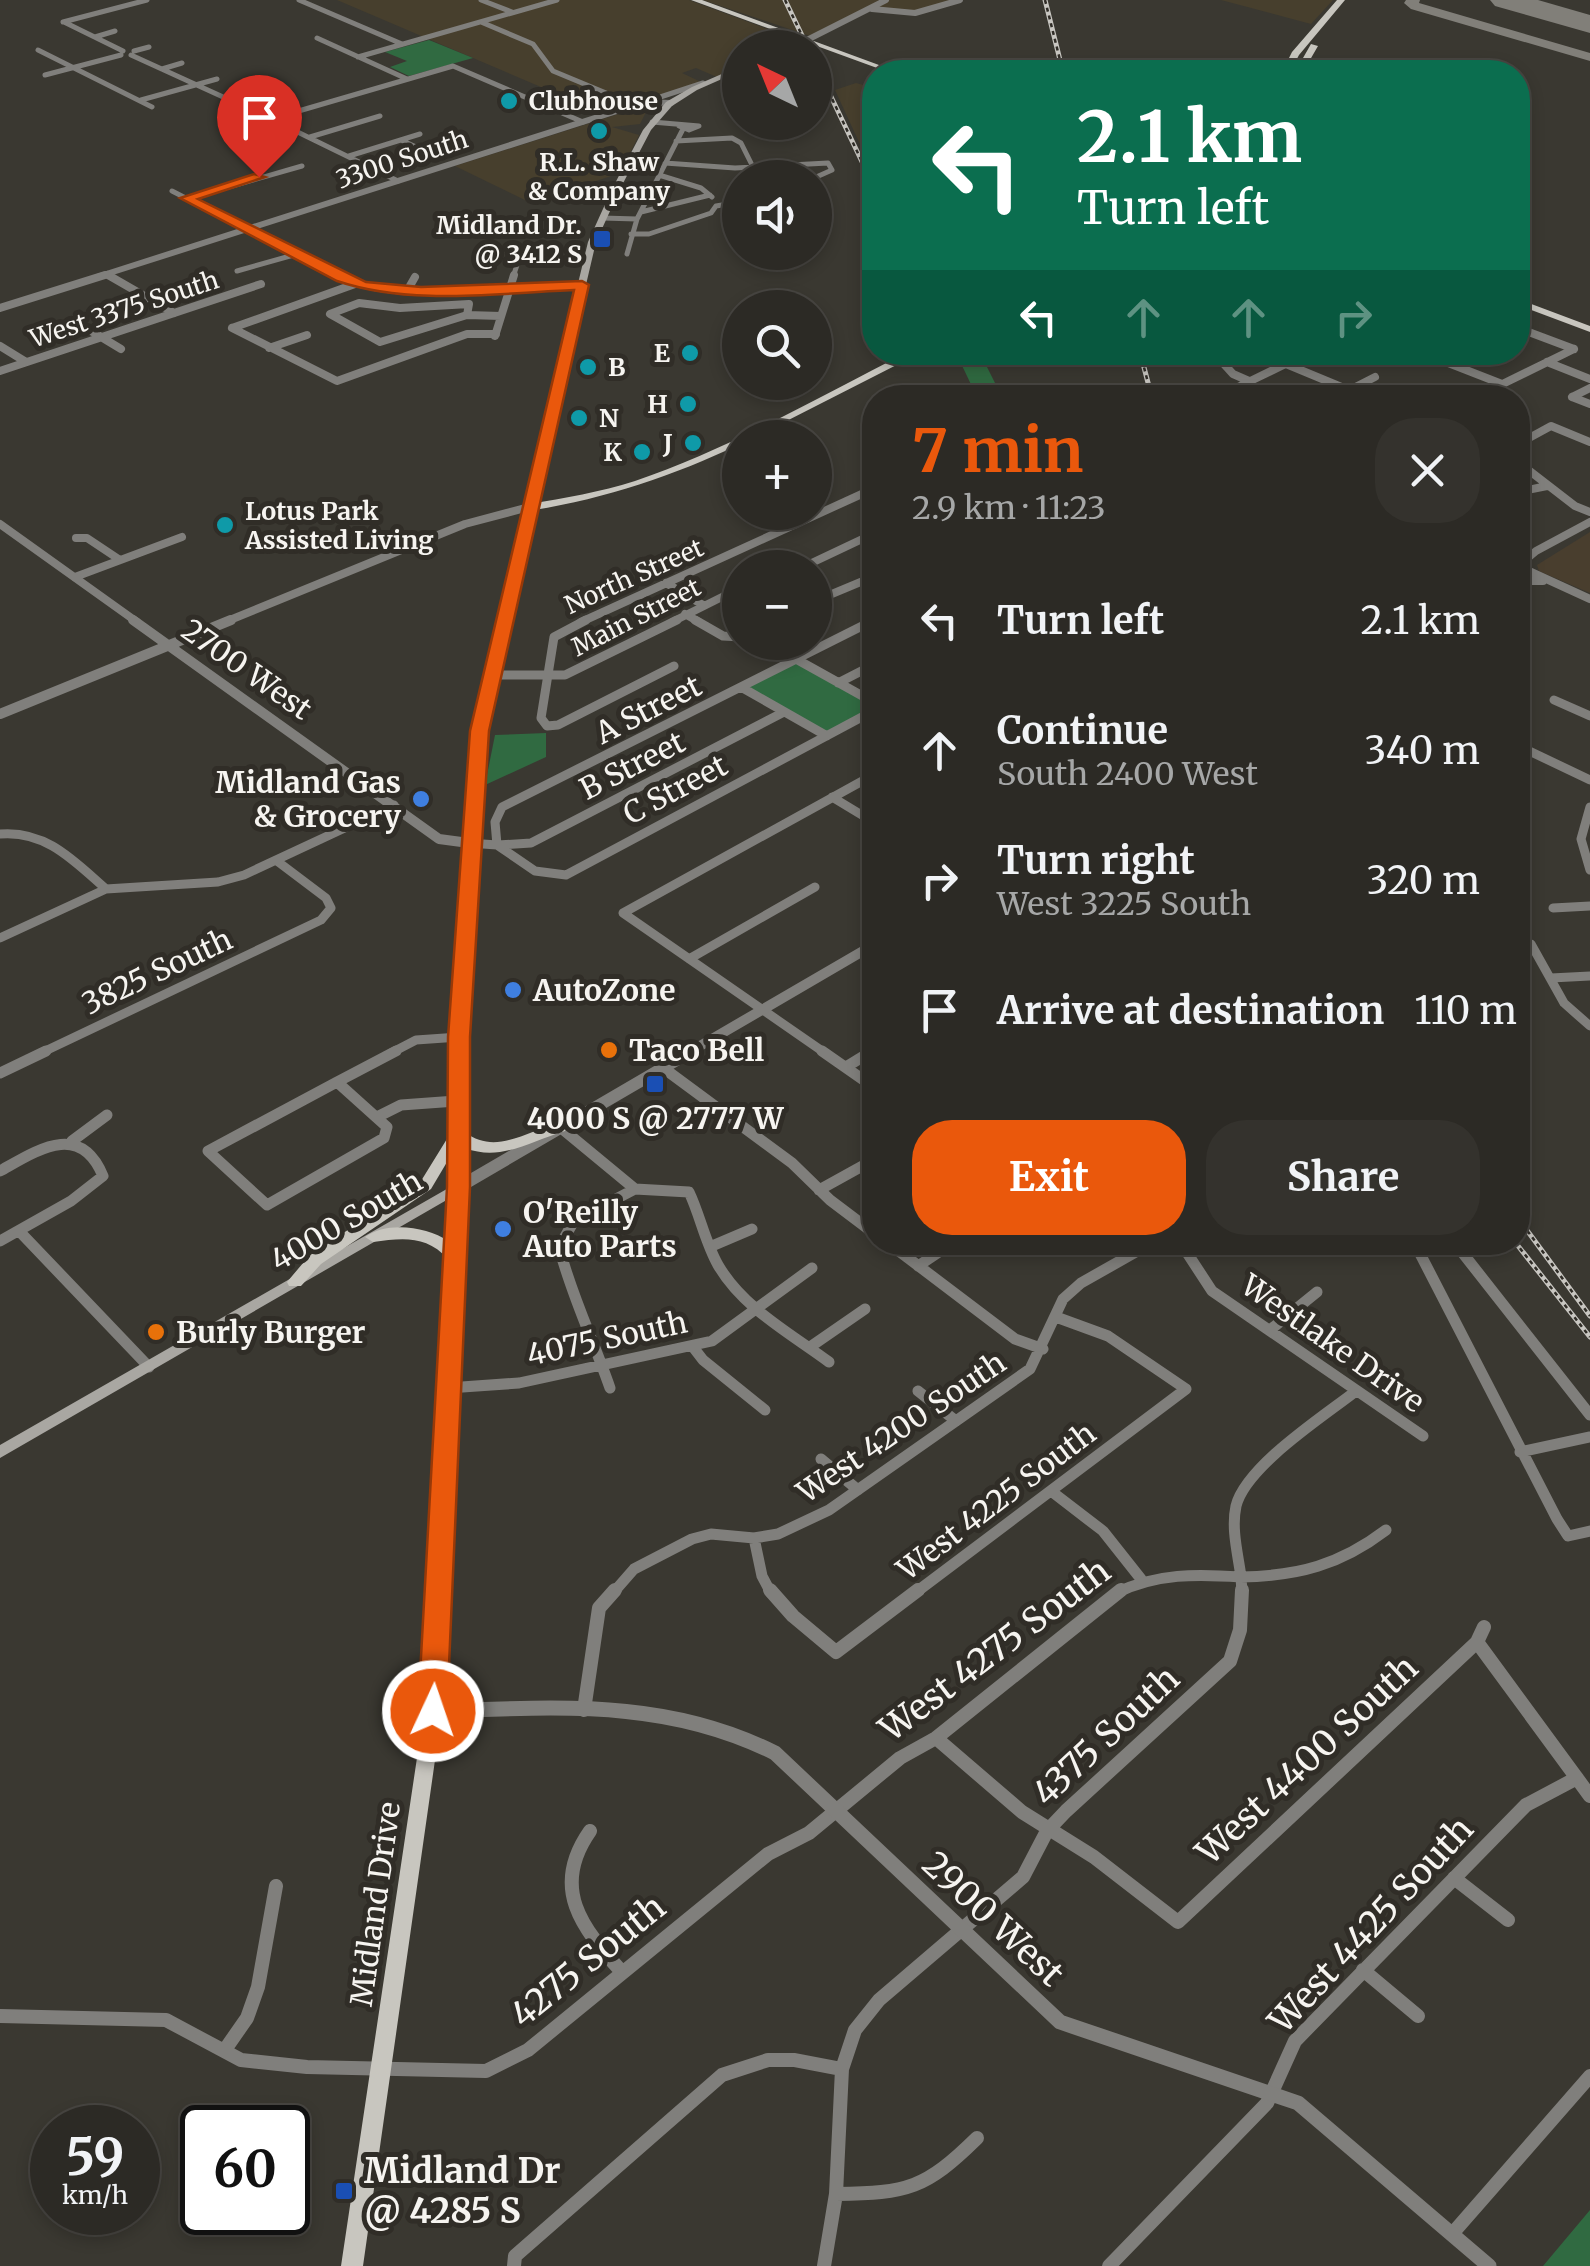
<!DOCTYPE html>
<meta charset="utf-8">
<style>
body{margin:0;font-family:Merriweather,serif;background:#34322d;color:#f1f3f6;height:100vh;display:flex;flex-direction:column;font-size:38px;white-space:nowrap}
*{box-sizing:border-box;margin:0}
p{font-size:32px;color:#a6a7a7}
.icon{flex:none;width:55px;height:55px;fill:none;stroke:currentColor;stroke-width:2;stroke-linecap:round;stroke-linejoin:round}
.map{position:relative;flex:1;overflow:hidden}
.details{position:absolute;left:862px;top:385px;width:668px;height:870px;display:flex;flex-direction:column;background:#2c2a25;border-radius:40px;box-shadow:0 5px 15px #0003,0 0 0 2px #484642}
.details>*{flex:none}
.top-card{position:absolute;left:862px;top:60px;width:668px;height:305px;border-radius:40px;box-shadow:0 5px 15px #0003,0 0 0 2px #484642;background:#0b6e4f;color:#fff;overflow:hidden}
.needle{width:65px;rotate:317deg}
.fabs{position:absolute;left:722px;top:30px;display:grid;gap:20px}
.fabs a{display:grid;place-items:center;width:110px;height:110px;border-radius:50%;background:#2c2a25;box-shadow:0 5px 15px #0003,0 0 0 2px #484642;font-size:50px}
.speed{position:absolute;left:30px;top:2105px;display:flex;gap:20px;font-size:50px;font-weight:700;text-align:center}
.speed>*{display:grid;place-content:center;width:130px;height:130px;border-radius:50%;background:#2c2a25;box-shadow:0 5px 15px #0003,0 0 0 2px #484642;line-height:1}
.speed small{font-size:25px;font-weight:400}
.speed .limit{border:5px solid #111;border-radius:15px;background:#fff;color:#111}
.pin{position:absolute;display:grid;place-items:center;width:85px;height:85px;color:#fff;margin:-102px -42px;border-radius:50% 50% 50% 0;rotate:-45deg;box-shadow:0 0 10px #0007}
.pin .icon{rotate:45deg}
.me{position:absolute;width:110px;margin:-55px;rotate:3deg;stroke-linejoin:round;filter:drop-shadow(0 0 8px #0008)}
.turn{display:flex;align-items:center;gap:35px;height:210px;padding:0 50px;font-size:45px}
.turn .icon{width:130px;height:130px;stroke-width:2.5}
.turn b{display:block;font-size:70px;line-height:85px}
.lanes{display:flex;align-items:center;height:95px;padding:0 50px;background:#0003;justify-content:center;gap:50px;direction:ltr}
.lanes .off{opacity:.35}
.round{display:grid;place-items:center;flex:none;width:105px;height:105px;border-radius:40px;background:#34322d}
.headline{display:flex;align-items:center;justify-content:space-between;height:170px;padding:0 50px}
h1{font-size:60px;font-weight:700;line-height:75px;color:#ea580c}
.cta{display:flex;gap:20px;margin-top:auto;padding:20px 50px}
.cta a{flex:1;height:115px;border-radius:40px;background:#ea580c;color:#fff;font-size:40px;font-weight:700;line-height:115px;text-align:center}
.cta a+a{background:#34322d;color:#f1f3f6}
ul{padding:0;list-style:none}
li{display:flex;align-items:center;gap:30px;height:130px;padding:0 50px}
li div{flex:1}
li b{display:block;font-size:38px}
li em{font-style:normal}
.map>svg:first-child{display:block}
</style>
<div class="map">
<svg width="1590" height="2266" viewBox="0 0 1590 2266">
<rect width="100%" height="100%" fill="#3a3831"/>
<path fill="#473f2d" d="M337 0H689L800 41 784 47 740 48V67L717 77 696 68 682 73 701 82 602 113Z
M703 0H954L920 11 869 8 810 36Z
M1221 0H1333L1311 24Z
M856 83 875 88V164L870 166 835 90Z
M650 104 640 124 612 127 639 135 620 173 531 203 455 166Z"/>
<path fill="#493e2e" d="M1590 532V593L1539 571 1537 565Z"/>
<path fill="#306a41" d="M429 40 473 58 409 76 390 67 407 61 385 52Z
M956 353H980L1002 397H977Z
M797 662 875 705 825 734 744 688Z
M546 733V757L485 785 495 735Z
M1590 2210V2266H1543Z"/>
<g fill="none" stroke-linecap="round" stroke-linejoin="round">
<path fill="#817f79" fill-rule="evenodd" d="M1406 0H1420L1419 3 1590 53V61L1411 9 1404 3Z"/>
<path fill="#817f79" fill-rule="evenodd" d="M1490 0H1538L1590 15V33L1495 6Z"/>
<path stroke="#807f7c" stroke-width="5" d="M299 0 402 44
M481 0 512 12
M63 22 147 0
M64 22 123 51
M481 22 533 44 553 71 635 105
M95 37 115 31
M317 38 407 79
M38 50 152 107
M134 51 149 47
M131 55 267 117
M358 57 557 0
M162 69 182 63
M45 75 121 55
M141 100 217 79
M232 102 256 96
M645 102 703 83
M278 117 453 66 583 122
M275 121 398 181
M652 122 699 126 689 130 679 126
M246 127 265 121
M310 137 380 116
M403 141 427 152
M676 141 732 138 741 143 752 165
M349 156 420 134
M665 163 735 168 828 163 832 170
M781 164 793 178
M659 175 701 188 712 197
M814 178 832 170
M172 191 340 277
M187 199 302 166
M641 212 710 195
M602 218 637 219
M631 234H649L711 213 716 206 740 202
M627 254 637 219 683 129
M237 271 297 254
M107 274 112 277
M513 277 519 259"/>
<path stroke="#807f7c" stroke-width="8" d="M108 275 174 313
M335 275C395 305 514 287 582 285
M407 291 415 277
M359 303 400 308 469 304 467 315 380 342 330 314Z
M467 315 501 316
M73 320 121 349
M232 328 337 381 467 334H496
M232 328 355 284
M1518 328 1574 349
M495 336 514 275
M0 346 26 362
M269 348 307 335
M1213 352 1233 374 1249 381
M1420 352 1502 384
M1547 362 1590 379
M1286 364 1368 398
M0 371 261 284
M1478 396 1574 349
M1572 397 1590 388
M1572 397 1590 404
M1224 398 1238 387 1310 352
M1334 398 1375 377
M1518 444 1551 426 1590 442
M1518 462 1575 506 1590 512
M1518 492 1547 486
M76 538H87L120 560
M801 568 875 533
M75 577 182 537
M666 583 703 605
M815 601 875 576
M685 614 699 622
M581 622 875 488
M672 622 740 588
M869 622 875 619"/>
<path stroke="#807f7c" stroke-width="9" d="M586 620 554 637 541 718 547 726 558 725 674 666
M695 620 723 636 740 637
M1518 626 1527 628
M796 659 875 703
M489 675H565L677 620
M838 683 875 664
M741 687 827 736
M1554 700 1590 716
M1523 748 1590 780
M832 797 875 823
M1590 807 1581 839 1590 870
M0 834C46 830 74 861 106 889
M469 843 497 845 495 822 502 807 874 620
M497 845 535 871 566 875 875 710
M498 845 531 843 784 712
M1553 908 1590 906
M0 938 106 889 218 882 244 875 394 805
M1531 944 1564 1003 1590 1026
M689 959 815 887
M1551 978 1590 976
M41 1053 321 920 331 908 326 898 277 861
M391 1053 416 1040 459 1037
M825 1053 623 913 875 774
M868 1053 875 1049"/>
<path stroke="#807f7c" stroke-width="11" d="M822 1051 875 1088
M846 1067 872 1051
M666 1070 792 1163 830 1200 875 1234
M0 1073 46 1051
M337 1082 387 1127 384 1138 267 1205 208 1151Z
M337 1082 396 1051
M379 1116 401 1105 456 1101
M560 1127 635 1189
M72 1141 107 1115
M0 1171C36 1151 80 1120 103 1176L71 1201 0 1241
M635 1189 689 1192C700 1215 705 1242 718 1265 743 1308 790 1333 829 1362
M819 1190 875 1159
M21 1233 149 1367
M887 1242 1015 1339 1043 1349
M1180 1242 1212 1291 1423 1436
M1414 1242 1557 1519 1568 1536 1590 1531
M1454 1242 1590 1415
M712 1246 752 1229
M918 1266 954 1242
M1270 1330 1317 1292
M693 1347 703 1360 765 1410
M810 1347 865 1309
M448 1388 519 1383 712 1341 812 1268
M610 1388C593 1339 572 1297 559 1247L574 1221 635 1189
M918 1391 956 1421
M1520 1452 1590 1437
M821 1459 858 1490
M1051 1491 1103 1531 1141 1579
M754 1538 762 1576 771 1593
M613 1593 634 1569 692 1539 711 1534 754 1538 778 1534 829 1510 1030 1369 1063 1299 1081 1283 1141 1249 1181 1244
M915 1593 1186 1389 1108 1336 1056 1317
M1116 1593C1157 1573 1197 1574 1241 1577 1238 1554 1231 1529 1236 1506 1246 1466 1324 1416 1356 1391
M1242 1593 1241 1577C1298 1576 1340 1565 1386 1530"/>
<path stroke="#807f7c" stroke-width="14" d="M770 1590 793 1616 836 1652 918 1590
M1477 1642 1590 1796
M584 1710 599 1608 615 1590
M936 1738 1022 1812 1094 1857 1178 1922 1477 1642 1484 1627
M590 1831C550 1888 582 1928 621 1971
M1454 1878 1508 1920
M1363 1970 1418 2016
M0 2016 166 2020 241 2060 307 2067 486 2071 528 2050 768 1854 809 1833 900 1758 936 1738 1121 1590
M224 2051 247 2018 258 1987 276 1886
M836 2194C908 2193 925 2189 977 2138
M1452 2234 1590 2076
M514 2266 515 2256 722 2075 768 2060H795L842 2069
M824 2266 836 2194 842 2069 855 2030 879 2000 1023 1877 1047 1831 1066 1811 1230 1661 1240 1630 1242 1590
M1109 2266 1267 2103 1295 2041 1526 1805 1577 1778"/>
<path stroke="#807f7c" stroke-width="6" d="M872 9 915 13 960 0
M805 41 886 0
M97 277 645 102 671 103"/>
<path stroke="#807f7c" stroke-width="8" d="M0 308 105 275
M0 524 137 622
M1518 566 1536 551 1590 522
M1518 566 1590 599
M1518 581H1543
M225 622 465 524 529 507"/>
<path stroke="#807f7c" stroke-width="10" d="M133 620 439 839 469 843
M0 714 231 620
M688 1053 875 944"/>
<path stroke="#807f7c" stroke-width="12" d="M459 1187 692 1051"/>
<path stroke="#807f7c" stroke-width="15" d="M433 1711C554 1708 663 1697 775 1753L1060 2022 1298 2103 1489 2266"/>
<path fill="#a9a7a2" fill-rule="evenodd" d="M805 39 807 42 795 48H785Z
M740 66V71L697 90 672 106 651 130 620 189 596 242 534 507 526 509 524 507 588 242 612 189 643 130 666 102 692 87Z
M459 1182 466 1187 464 1190 0 1458V1445Z"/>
<path fill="#c8c6bf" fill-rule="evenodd" d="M691 0H702L898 72H888Z
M1337 0H1345L1299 55 1290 72H1282L1292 52Z
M1311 44 1318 46 1303 72H1295Z
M1518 299 1590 326V332L1518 305Z
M908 352H922L753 438H740V444C673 476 607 498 534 510L485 731 463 1101 465 1132C495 1156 528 1131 560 1122L567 1127 565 1131C531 1141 501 1162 465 1148L467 1187 442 1711 363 2266H341L424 1711 448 1259C426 1235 403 1238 373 1242L365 1237C386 1221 427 1226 448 1241L450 1157 431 1189 321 1264 301 1286H289L287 1282 309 1256 421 1181 450 1134 449 1101 473 731 524 507 529 504C565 498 600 492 635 481 727 450 821 396 908 352Z"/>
<defs>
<path id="rail" d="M785 0 808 48
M1045 0 1063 72
M815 63 875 189
M1140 352 1152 398
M1518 1218 1590 1316
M1515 1242 1590 1337"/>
</defs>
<use href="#rail" stroke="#c8c6c1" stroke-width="5"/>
<use href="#rail" stroke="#302d27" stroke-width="2.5" stroke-dasharray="4" stroke-linecap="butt"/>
</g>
<path fill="#ea580c" stroke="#983908" stroke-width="2.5" d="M254 174 265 177 198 199 366 282 421 287 582 281 589 285 489 731 470 1037V1187L447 1711 443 1719 433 1723 423 1719 418 1711 447 1187 448 1037 470 731 574 290C497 293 411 306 337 281L180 198Z"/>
<g fill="#0f9aa8" stroke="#302d27" stroke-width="4">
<circle cx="509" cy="101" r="10"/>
<circle cx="599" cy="131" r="10"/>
<circle cx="690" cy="353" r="10"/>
<circle cx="588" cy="367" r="10"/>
<circle cx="688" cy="404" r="10"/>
<circle cx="579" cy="418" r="10"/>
<circle cx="693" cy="443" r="10"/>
<circle cx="642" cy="452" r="10"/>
<circle cx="225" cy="525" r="10"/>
</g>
<g fill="#1a4fb4" stroke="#302d27" stroke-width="4">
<rect x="592" y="229" width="20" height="20" rx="5"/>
<rect x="645" y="1074" width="20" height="20" rx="5"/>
<rect x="334" y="2181" width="20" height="20" rx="5"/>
</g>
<g fill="#3f7fe0" stroke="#302d27" stroke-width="4">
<circle cx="421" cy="799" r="10"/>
<circle cx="513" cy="990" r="10"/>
<circle cx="503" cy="1229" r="10"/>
</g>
<g fill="#e8710a" stroke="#302d27" stroke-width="4">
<circle cx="609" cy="1050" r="10"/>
<circle cx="156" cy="1332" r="10"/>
</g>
<g text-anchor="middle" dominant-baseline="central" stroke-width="10" stroke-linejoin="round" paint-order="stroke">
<g font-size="25" font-weight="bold" fill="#f6f4f0" stroke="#302d27" text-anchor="end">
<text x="529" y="101" text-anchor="start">Clubhouse</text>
<text x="599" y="162" text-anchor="middle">R.L. Shaw<tspan x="599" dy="29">&amp; Company</tspan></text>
<text x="582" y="225">Midland Dr.<tspan x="582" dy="29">@ 3412 S</tspan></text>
<text x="670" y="353">E</text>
<text x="608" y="367" text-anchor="start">B</text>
<text x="668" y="404">H</text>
<text x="599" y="418" text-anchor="start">N</text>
<text x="673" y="443">J</text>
<text x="622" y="452">K</text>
<text x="245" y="511" text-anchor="start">Lotus Park<tspan x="245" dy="29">Assisted Living</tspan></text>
</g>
<g font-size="25" fill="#f6f4f0" stroke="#302d27">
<text transform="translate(402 159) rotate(-18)">3300 South</text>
<text transform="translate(124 309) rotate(-18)">West 3375 South</text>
<text transform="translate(634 576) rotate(-24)">North Street</text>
<text transform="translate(636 617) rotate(-27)">Main Street</text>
</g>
<g font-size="30" fill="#f6f4f0" stroke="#302d27">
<text transform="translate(247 669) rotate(35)">2700 West</text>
<text transform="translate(648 709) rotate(-27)">A Street</text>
<text transform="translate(632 765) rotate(-27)">B Street</text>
<text transform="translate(675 789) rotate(-28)">C Street</text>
<text transform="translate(157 971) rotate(-25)">3825 South</text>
<text transform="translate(346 1220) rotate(-30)">4000 South</text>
<text transform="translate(607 1338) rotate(-12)">4075 South</text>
<text transform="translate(1333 1343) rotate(35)">Westlake Drive</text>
<text transform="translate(901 1427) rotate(-34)">West 4200 South</text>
<text transform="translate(996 1501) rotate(-37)">West 4225 South</text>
<text transform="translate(375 1904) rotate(-82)">Midland Drive</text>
</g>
<g font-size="30" font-weight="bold" fill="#f6f4f0" stroke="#302d27" text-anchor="start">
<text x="401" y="782" text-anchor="end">Midland Gas<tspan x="401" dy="34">&amp; Grocery</tspan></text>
<text x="533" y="990">AutoZone</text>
<text x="629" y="1050">Taco Bell</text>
<text x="655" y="1118" text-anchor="middle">4000 S @ 2777 W</text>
<text x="523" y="1212">O'Reilly<tspan x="523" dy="34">Auto Parts</tspan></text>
<text x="176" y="1332">Burly Burger</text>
</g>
<g font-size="35" fill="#f6f4f0" stroke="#302d27">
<text transform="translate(995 1650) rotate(-37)">West 4275 South</text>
<text transform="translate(1106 1736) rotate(-43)">4375 South</text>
<text transform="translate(1307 1760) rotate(-43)">West 4400 South</text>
<text transform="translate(993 1919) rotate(43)">2900 West</text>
<text transform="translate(1371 1925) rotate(-47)">West 4425 South</text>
<text transform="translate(588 1961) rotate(-39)">4275 South</text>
</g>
<g font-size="35" font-weight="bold" fill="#f6f4f0" stroke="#302d27" text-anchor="start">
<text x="364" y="2171">Midland Dr<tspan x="364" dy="40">@ 4285 S</tspan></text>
</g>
</g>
</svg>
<div class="fabs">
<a><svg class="needle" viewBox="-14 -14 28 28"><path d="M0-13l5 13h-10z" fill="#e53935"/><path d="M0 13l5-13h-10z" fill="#a6a7a7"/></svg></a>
<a><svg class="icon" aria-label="sound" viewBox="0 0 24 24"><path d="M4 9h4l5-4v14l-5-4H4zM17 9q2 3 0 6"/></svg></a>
<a><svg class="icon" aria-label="search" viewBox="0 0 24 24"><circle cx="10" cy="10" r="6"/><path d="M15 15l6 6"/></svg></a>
<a>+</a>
<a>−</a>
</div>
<div class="speed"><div>59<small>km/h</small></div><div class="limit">60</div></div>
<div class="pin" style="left:259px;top:177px;background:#d93025"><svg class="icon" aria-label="arrive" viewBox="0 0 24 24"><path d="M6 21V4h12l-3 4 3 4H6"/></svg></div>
<svg class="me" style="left:433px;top:1711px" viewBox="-20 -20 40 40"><circle r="17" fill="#ea580c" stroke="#fff" stroke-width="3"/><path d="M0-11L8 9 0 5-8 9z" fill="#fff"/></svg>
<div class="top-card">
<div class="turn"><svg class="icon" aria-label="left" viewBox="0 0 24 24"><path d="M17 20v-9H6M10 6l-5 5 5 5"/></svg><div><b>2.1 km</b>Turn left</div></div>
<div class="lanes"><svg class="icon" aria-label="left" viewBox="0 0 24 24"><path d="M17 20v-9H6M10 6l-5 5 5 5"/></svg><svg class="icon off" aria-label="ahead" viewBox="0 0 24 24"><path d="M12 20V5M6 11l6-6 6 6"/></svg><svg class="icon off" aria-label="ahead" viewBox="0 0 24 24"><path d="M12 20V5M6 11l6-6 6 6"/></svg><svg class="icon off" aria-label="right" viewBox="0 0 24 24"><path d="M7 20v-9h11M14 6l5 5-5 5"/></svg></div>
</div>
<section class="details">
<div class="headline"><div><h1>7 min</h1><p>2.9 km · 11:23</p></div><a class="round"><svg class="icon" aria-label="close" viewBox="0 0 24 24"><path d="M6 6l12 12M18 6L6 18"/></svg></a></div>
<ul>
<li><svg class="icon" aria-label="left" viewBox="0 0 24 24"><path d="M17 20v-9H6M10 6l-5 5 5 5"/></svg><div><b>Turn left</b></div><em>2.1 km</em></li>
<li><svg class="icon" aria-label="ahead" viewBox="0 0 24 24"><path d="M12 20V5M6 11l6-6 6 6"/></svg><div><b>Continue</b><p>South 2400 West</p></div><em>340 m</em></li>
<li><svg class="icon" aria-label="right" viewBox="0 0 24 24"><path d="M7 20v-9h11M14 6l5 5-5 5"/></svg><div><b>Turn right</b><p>West 3225 South</p></div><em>320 m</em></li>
<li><svg class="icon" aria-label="arrive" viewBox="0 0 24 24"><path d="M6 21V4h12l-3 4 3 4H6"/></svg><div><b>Arrive at destination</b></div><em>110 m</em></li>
</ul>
<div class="cta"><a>Exit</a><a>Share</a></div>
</section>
</div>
